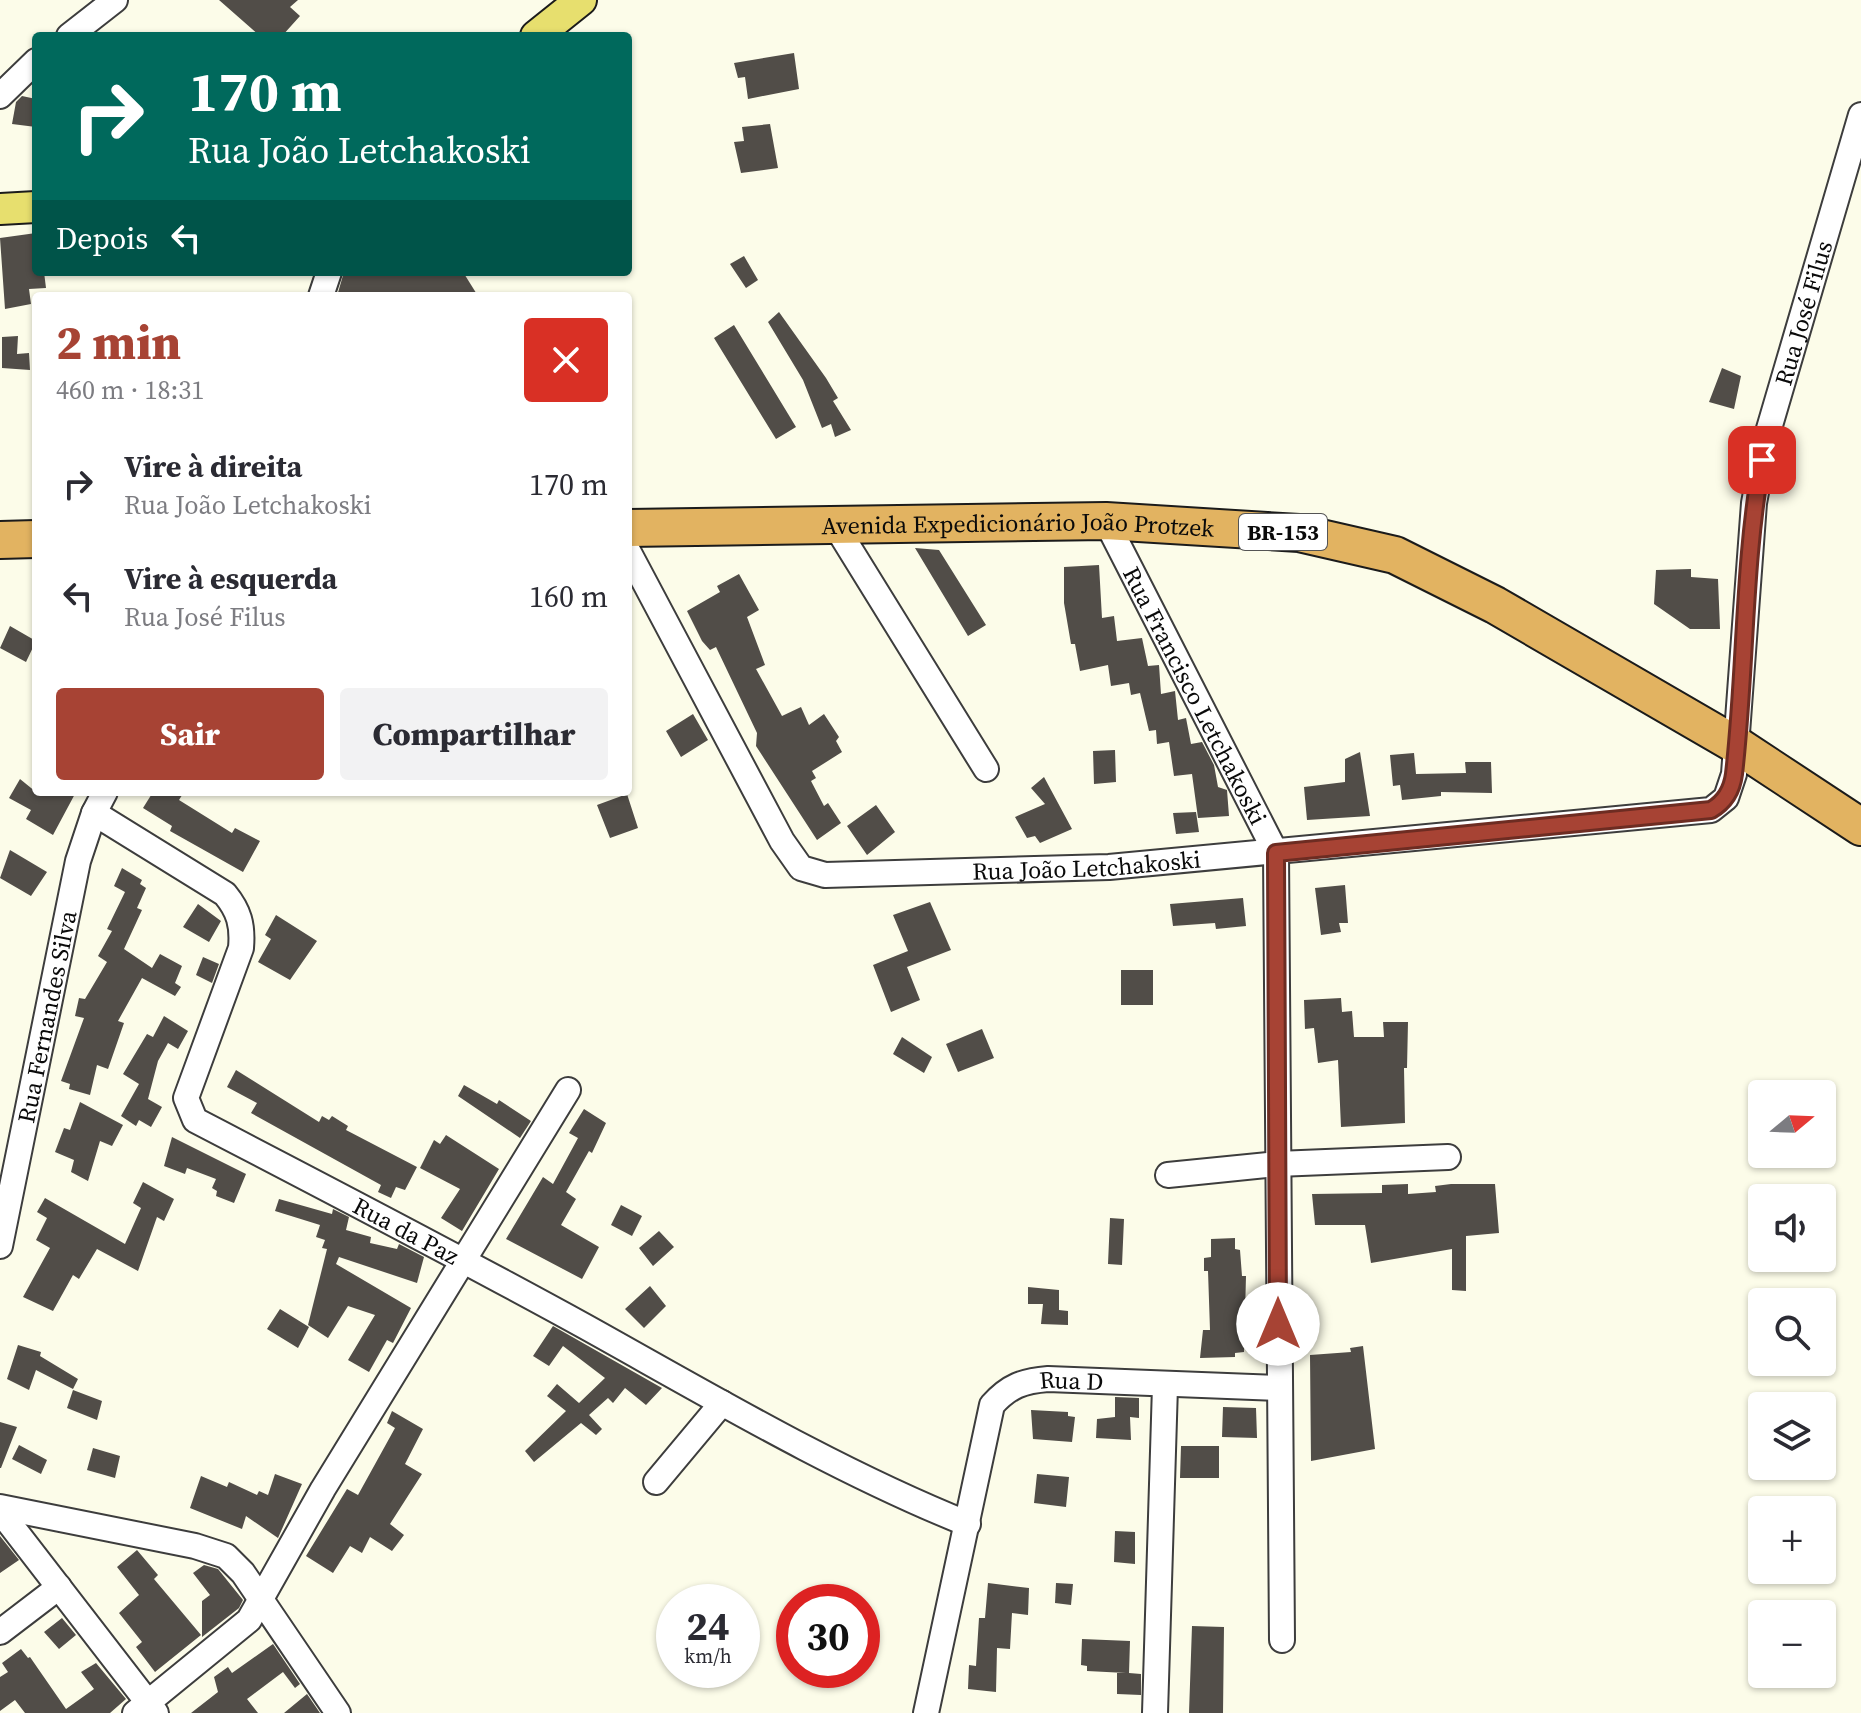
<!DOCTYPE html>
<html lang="pt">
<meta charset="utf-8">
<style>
body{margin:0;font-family:"Source Serif 4",serif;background:#f2f2f3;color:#2b2b33;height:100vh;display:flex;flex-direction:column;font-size:30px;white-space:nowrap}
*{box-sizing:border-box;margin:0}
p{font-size:26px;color:#7c7c81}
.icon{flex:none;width:44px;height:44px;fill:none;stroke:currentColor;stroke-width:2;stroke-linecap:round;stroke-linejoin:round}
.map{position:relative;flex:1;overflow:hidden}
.details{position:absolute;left:32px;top:292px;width:600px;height:504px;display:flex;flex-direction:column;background:#fff;border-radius:8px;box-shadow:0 2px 6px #0004}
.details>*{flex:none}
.hud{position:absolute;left:32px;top:32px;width:600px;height:244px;border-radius:8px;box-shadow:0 2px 6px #0004;background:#00695c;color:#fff;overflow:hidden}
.needle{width:52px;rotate:71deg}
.controls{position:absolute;left:1748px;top:1080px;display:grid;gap:16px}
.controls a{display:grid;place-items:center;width:88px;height:88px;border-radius:8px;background:#fff;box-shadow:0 2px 6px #0004;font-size:40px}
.speed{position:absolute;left:656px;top:1584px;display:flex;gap:16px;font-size:40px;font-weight:700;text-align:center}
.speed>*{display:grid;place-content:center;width:104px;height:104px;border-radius:50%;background:#fff;box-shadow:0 2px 6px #0004;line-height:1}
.speed small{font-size:20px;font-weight:400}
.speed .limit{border:12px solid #d22;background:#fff;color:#111}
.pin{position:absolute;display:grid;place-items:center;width:68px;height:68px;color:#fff;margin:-34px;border-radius:16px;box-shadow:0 4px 12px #0006}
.me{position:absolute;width:88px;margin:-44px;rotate:0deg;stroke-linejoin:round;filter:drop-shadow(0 0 6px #0008)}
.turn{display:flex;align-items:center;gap:28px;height:168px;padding:0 24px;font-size:36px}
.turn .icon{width:104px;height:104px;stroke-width:2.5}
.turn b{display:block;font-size:56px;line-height:68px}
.then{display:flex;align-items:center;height:76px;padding:0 24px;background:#0003;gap:16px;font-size:30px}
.round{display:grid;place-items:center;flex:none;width:84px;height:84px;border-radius:8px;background:#f2f2f3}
.head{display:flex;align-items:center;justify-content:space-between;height:136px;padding:0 24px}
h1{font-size:48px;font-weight:800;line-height:60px;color:#a74334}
.primary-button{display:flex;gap:16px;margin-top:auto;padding:16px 24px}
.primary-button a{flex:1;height:92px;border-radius:8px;background:#a74334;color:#fff;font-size:32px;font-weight:800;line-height:92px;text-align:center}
.primary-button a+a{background:#f2f2f3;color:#2b2b33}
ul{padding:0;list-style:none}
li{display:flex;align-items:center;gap:24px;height:112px;padding:0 24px}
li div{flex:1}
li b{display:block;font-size:30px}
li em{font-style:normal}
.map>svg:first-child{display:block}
</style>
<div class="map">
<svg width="1861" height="1713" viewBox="0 0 1861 1713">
<rect width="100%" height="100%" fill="#fcfce9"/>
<path fill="#514d48" d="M219 0H298L290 7 300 16 282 36H260Z
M794 53 799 89 748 99 745 77 738 78 734 63Z
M22 96 36 99V127L12 124 16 102Z
M770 124 778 168 741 173 734 142 744 141 742 127Z
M36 233V272H44L46 288 29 289 31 304 5 309 0 238Z
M744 256 758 280 746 288 730 264Z
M344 272H463L478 296H337Z
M779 312 826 378 838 398 833 401 851 430 835 437 831 424 822 428 803 380 768 322Z
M734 325 796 427 776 439 714 338Z
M18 336 17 354 29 353 30 370 2 368V337Z
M1722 368 1741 376 1734 409 1709 402Z
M915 548 939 550 986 625 968 636Z
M1099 565 1102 618 1114 616 1117 641 1142 638 1148 666 1159 665 1161 694 1175 691 1178 720 1186 718 1191 744 1202 742 1214 765 1218 787 1227 790 1229 816 1198 818 1192 774 1174 776 1169 742 1157 744 1156 730 1149 731 1140 693 1131 695 1129 683 1111 686 1108 665 1080 671 1075 644H1071L1064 603V567Z
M1691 569V577L1718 579 1720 629H1690L1654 604 1656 570Z
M739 574 759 610 747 617 765 665 756 669 782 716 801 707 809 725 824 714 839 737 836 741 842 752 812 771 816 778 811 781 824 806 828 803 841 823 817 840 756 746 757 733 716 647 710 650 702 641 687 611 720 592 717 586Z
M10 626 36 641 26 662 0 648Z
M693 714 708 740 681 757 666 731Z
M1115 750 1116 782 1094 784 1093 751Z
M1360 752 1370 816 1307 820 1304 787 1345 782V759Z
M1414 753 1416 774 1466 773 1465 762H1491L1492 793 1441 792V796L1402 800 1400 785 1393 786 1390 755Z
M1044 777 1072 829 1040 843 1035 836 1027 838 1015 817 1045 804 1031 788Z
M20 779 36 792H76L53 835 26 819 31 810 9 798Z
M153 792H184L179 800 232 833 235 828 260 841 243 872 170 831 172 826 143 808Z
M627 794 638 828 610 838 597 805Z
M876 805 895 832 867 855 847 826Z
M1196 812 1199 832 1176 834 1173 813Z
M10 850 47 872 31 896 0 878Z
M122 868 142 880 140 884 146 888 137 908 142 910 124 949 152 968 160 954 182 966 175 983 181 987 175 996 142 978 118 1021 124 1023 108 1069 97 1065 90 1095 69 1089 70 1084 61 1081 84 1018 75 1016 79 998 85 999 107 962 98 956 112 931 107 929 125 892 114 886Z
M1345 885 1348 923H1339L1341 932 1321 935 1315 888Z
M1243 898 1246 926 1216 929 1215 923 1173 926 1170 904Z
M930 902 951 950 907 967 920 1000 891 1012 873 965 908 951 893 915Z
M198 904 221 921 209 942 183 927Z
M276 915 317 941 290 980 258 962 271 939 265 935Z
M203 957 219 964 212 983 196 975Z
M1121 970H1153V1005H1121Z
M1341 998 1342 1012 1352 1011 1354 1037H1384L1383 1022H1408L1407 1068H1404L1405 1123 1341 1127 1338 1060 1318 1063 1314 1028 1305 1029 1304 1000Z
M164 1016 188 1031 178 1049 168 1043 158 1061 148 1099 162 1107 151 1127 139 1120 136 1126 121 1116 139 1084 123 1074 147 1034 153 1037Z
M982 1029 994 1058 958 1072 946 1044Z
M902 1037 932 1057 924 1073 893 1054Z
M236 1070 319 1122 322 1116 329 1120 332 1116 348 1126 346 1130 417 1167 405 1190 396 1187 391 1198 378 1192 381 1185 251 1113 257 1103 227 1087Z
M464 1085 497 1104 499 1100 531 1121 520 1138 458 1096Z
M80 1102 123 1125 112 1146 100 1141 88 1181 71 1172 74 1160 55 1152 64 1128 70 1130Z
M584 1109 606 1123 592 1153 589 1151 566 1192 576 1199 561 1225 599 1247 582 1279 506 1239 543 1177 553 1184 578 1138 569 1133Z
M446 1135 499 1169 462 1231 441 1218 460 1189 420 1168 434 1140 440 1144Z
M172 1137 246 1174 234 1203 216 1196 217 1191 212 1188 216 1179 187 1168 185 1174 164 1166Z
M143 1182 174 1199 164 1221 157 1217 138 1271 97 1249 79 1279 73 1275 53 1311 23 1297 50 1248 36 1240 47 1218 37 1212 45 1198 125 1244 141 1208 133 1203Z
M1408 1184V1194L1436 1192 1435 1186 1451 1184H1495L1499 1233 1466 1236V1291L1452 1290V1249L1371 1263 1365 1225H1315L1312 1194 1382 1193V1185Z
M279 1199 332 1214 333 1209 349 1217 346 1230 371 1237 370 1243 397 1249 399 1244 424 1257 417 1283 339 1257 336 1264 411 1308 393 1343 387 1340 369 1372 348 1360 375 1315 348 1306 328 1338 308 1325 327 1249 322 1248 325 1240 316 1237 320 1225 275 1211Z
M621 1205 642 1216 632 1236 611 1225Z
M1110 1218 1124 1219 1122 1265 1108 1264Z
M659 1231 674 1247 653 1266 639 1248Z
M1235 1238V1249L1240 1250 1242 1276H1246L1244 1352 1235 1353V1357L1200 1358 1203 1330H1210L1208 1271H1204V1258L1211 1257V1239Z
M650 1286 666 1306 644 1328 625 1309Z
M1028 1287 1059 1290V1310L1068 1311V1325L1041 1324 1043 1304H1028Z
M280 1309 309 1327 298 1348 267 1329Z
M553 1326 662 1388 646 1405 625 1388 613 1403 608 1398 589 1415 602 1429 596 1435 581 1423 534 1462 525 1451 566 1411 547 1396 557 1384 579 1403 605 1378 563 1346 549 1366 533 1356Z
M18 1345 41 1352 40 1356 78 1379 73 1389 36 1370 29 1390 7 1379Z
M1363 1346 1375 1449 1311 1461 1310 1355 1351 1352 1350 1348Z
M73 1390 102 1401 97 1420 67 1408Z
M1115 1397 1139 1398V1418L1130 1417 1131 1440 1096 1438 1097 1419 1115 1417Z
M1223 1407 1256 1408 1257 1438 1222 1437Z
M1031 1410 1068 1412V1416L1075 1417 1072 1442 1033 1439Z
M392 1411 423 1429 405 1464 422 1474 390 1524 404 1535 392 1551 370 1537 362 1553 350 1546 333 1573 306 1556 347 1489 358 1495 395 1428 387 1423Z
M0 1422 17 1427 1 1468H0Z
M19 1445 47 1460 41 1474 12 1459Z
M1181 1446H1219V1478H1180Z
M93 1448 120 1456 115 1478 87 1470Z
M275 1474 302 1484 278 1538 246 1516 242 1529 190 1508 201 1476 227 1487 229 1482 257 1495 259 1491 268 1495Z
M1037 1474 1069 1477 1066 1507 1034 1503Z
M1115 1531 1135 1532V1564L1114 1562Z
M0 1536 19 1560 0 1573Z
M137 1550 158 1575 154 1579 201 1635 155 1672 136 1647 142 1642 119 1613 139 1595 117 1567Z
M204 1565 218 1569 243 1600 239 1608 202 1637V1601L210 1595 193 1573Z
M988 1583 1029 1588 1028 1615 1012 1613 1010 1649 997 1648 996 1692 968 1689 969 1665 976 1666 979 1618H985Z
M1056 1583 1073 1584 1071 1605 1055 1603Z
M62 1618 76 1635 59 1649 44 1632Z
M1192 1626 1224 1627 1223 1713H1189Z
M1082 1639 1130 1641 1129 1673 1141 1674V1695L1117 1694V1673H1126L1087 1671V1666L1081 1665Z
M273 1644 300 1684 295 1688 283 1672 247 1699 258 1713H191L218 1692 214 1677 228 1667 232 1673Z
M21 1649 28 1658 30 1657 66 1709 94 1689 81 1672 96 1663 126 1699 110 1713H25L15 1700 0 1711V1677L8 1672 2 1663Z
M307 1694 320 1713H284Z"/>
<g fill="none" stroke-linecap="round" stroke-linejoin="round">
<defs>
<g id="minor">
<path d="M69 36 115 0"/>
<path d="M0 96 36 61"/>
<path d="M321 296 329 272"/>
<path id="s1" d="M1106 521 1276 853 1282 1640"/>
<path d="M835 525 986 769"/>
<path id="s2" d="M628 551 782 841 801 868 825 875 1109 867 1711 810 1726 798 1734 774 1754 503 1766 439 1861 115"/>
<path id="s3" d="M94 813 225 894C239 911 243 925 241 948L186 1098 195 1120C326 1188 457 1256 586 1327 710 1396 836 1471 968 1524"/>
<path d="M1168 1175 1277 1164 1448 1157"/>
<path id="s4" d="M0 1246 78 861 94 813 105 792"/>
<path d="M656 1482 722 1403"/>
<path d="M0 1507 195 1546 226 1556 243 1573 338 1713"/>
<path d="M0 1511 156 1713"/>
<path d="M0 1632 59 1587"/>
<path d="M135 1713 249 1620 323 1489 568 1090"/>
<path id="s5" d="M926 1713 992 1405C1009 1386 1023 1381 1048 1379L1278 1388"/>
<path d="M1155 1713 1165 1386"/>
</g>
<path id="major" d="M536 36 581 0
M0 209 36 207"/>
<g id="highway">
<path id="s6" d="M628 528 1106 521 1299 533 1395 555 1495 605 1738 746 1861 827"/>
<path d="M0 540 36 539"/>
</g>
</defs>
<use href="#minor" stroke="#3d3d3d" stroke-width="28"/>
<use href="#major" stroke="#1b1b1b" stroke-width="34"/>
<use href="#highway" stroke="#1b1b1b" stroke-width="40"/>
<use href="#minor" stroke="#fff" stroke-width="24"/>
<use href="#major" stroke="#e7df6e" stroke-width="30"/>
<use href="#highway" stroke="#e2b361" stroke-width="36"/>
</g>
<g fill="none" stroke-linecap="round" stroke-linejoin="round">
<defs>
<path id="route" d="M1278 1324 1276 853 1711 810C1725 802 1732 790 1734 774 1746 670 1743 564 1762 460"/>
</defs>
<use href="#route" stroke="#6d2c22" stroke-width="20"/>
<use href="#route" stroke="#a74334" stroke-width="14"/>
</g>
<g text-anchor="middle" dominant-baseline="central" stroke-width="8" stroke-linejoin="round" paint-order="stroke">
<rect fill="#fff" stroke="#545454" stroke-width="2" x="1239" y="514" width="88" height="36" rx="6"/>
<g font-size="22" font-weight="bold" fill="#0a0a0a">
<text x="1283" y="532">BR-153</text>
</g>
<g font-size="24" fill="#0a0a0a" stroke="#fff">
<text stroke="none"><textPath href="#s2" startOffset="1788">Rua José Filus</textPath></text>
<text stroke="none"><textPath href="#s6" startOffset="390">Avenida Expedicionário João Protzek</textPath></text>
<text stroke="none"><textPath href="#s1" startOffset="196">Rua Francisco Letchakoski</textPath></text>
<text stroke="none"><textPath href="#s2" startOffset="648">Rua João Letchakoski</textPath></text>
<text stroke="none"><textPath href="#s4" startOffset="234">Rua Fernandes Silva</textPath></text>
<text stroke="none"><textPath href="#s3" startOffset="634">Rua da Paz</textPath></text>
<text stroke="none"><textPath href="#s5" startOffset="402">Rua D</textPath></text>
</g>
</g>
</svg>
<div class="controls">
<a><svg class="needle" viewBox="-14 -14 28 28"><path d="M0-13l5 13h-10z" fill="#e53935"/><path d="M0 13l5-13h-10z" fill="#7c7c81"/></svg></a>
<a><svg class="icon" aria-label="sound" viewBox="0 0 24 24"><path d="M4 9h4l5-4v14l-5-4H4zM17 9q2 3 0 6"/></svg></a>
<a><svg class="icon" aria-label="search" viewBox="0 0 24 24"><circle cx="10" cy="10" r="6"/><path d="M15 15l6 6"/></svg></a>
<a><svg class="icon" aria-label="layers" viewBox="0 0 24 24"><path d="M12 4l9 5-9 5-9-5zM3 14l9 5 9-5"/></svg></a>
<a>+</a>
<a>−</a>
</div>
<div class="speed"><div>24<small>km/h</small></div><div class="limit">30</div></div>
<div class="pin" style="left:1762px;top:460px;background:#d93025"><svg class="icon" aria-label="arrive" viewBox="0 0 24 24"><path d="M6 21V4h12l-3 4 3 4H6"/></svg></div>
<svg class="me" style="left:1278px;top:1324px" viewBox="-20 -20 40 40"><circle r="19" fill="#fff"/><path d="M0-13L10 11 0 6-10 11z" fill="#a74334"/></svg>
<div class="hud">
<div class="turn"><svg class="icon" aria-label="right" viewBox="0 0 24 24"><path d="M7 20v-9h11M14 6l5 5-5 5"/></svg><div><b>170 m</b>Rua João Letchakoski</div></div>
<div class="then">Depois<svg class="icon" aria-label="left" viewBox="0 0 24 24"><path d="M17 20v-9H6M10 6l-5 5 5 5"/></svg></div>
</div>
<section class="details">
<div class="head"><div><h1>2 min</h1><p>460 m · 18:31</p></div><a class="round" style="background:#d93025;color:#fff"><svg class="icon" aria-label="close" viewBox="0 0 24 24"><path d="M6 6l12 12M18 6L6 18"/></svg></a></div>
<ul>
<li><svg class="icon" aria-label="right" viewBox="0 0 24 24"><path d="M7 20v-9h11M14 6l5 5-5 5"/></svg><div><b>Vire à direita</b><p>Rua João Letchakoski</p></div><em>170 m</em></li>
<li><svg class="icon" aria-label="left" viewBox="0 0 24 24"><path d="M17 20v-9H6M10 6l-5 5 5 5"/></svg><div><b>Vire à esquerda</b><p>Rua José Filus</p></div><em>160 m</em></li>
</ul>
<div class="primary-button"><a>Sair</a><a>Compartilhar</a></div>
</section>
</div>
